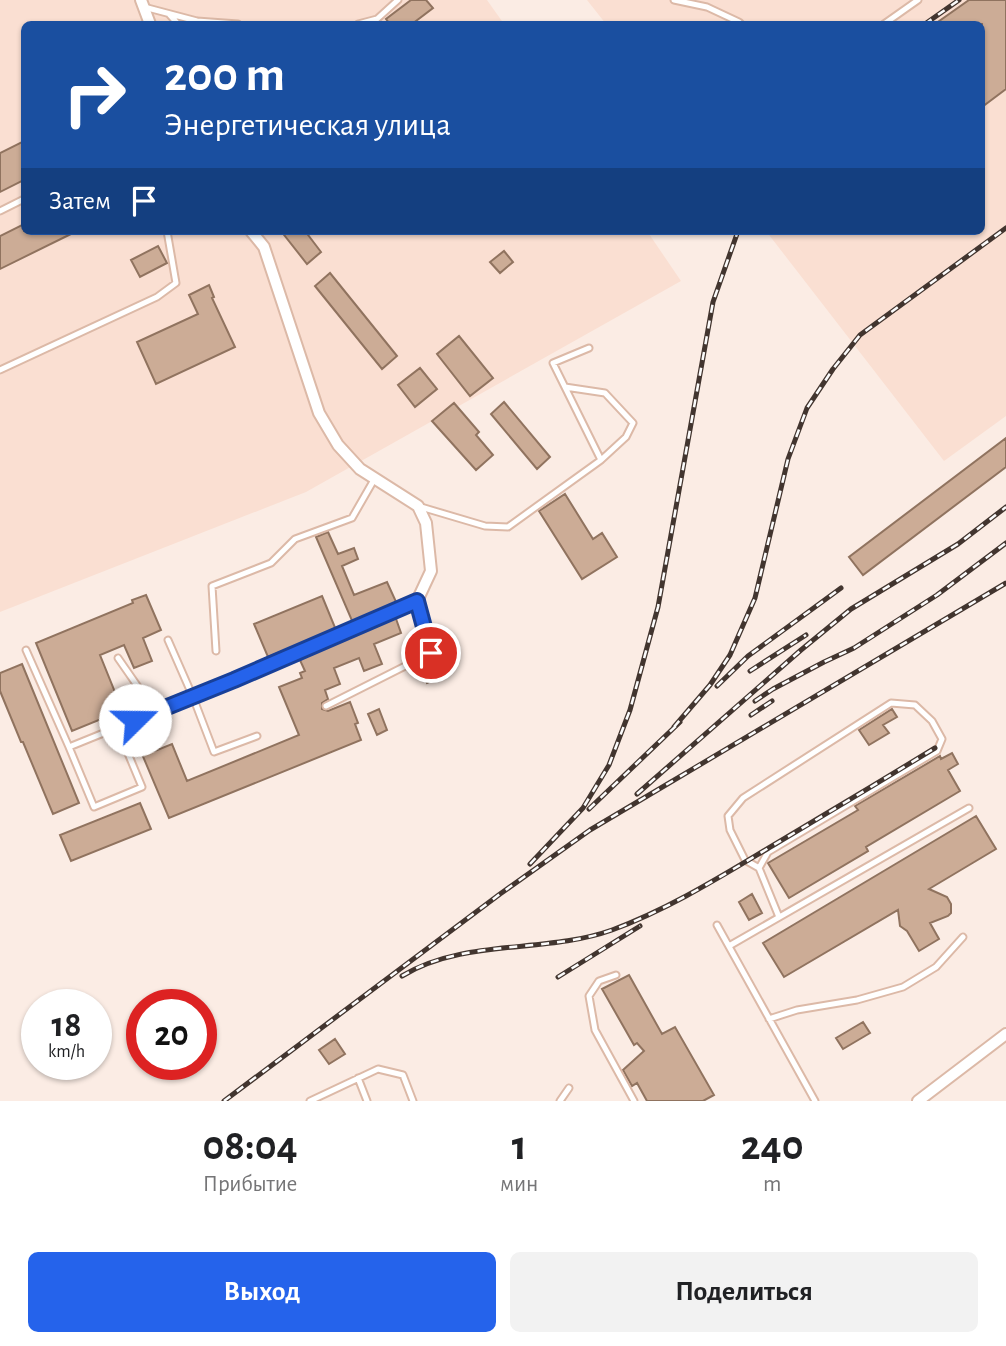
<!DOCTYPE html>
<html lang="ru">
<meta charset="utf-8">
<style>
body{margin:0;font-family:"Alegreya Sans",sans-serif;background:#f2f2f2;color:#202124;height:100vh;display:flex;flex-direction:column;font-size:26px;white-space:nowrap}
*{box-sizing:border-box;margin:0}
p{font-size:23px;color:#757577}
.icon{flex:none;width:38px;height:38px;fill:none;stroke:currentColor;stroke-width:2;stroke-linecap:round;stroke-linejoin:round}
.map{position:relative;height:1101px;overflow:hidden}
.sheet{display:flex;flex-direction:column;background:#fff;flex:1}
.sheet>*{flex:none}
.hud{position:absolute;left:21px;top:21px;width:964px;height:214px;border-radius:10px;box-shadow:0 2px 5px #0004;background:#1a4fa0;color:#fff;overflow:hidden}
.speed{position:absolute;left:21px;top:989px;display:flex;gap:14px;font-size:35px;font-weight:700;text-align:center}
.speed>*{display:grid;place-content:center;width:91px;height:91px;border-radius:50%;background:#fff;box-shadow:0 2px 5px #0004;line-height:1}
.speed small{font-size:18px;font-weight:400}
.speed .limit{border:10px solid #d22;background:#fff;color:#111}
.pin{position:absolute;display:grid;place-items:center;width:60px;height:60px;color:#fff;margin:-30px;border:4px solid #fff;border-radius:50%;box-shadow:0 2px 7px #0007}
.me{position:absolute;width:77px;margin:-38px;rotate:68deg;stroke-linejoin:round;filter:drop-shadow(0 0 5px #0008)}
.turn{display:flex;align-items:center;gap:24px;height:147px;padding:0 28px;font-size:32px}
.turn .icon{width:91px;height:91px;stroke-width:2.5}
.turn b{display:block;font-size:49px;line-height:60px}
.then{display:flex;align-items:center;height:66px;padding:0 28px;background:#0003;gap:14px;font-size:26px}
.eta{display:flex;justify-content:space-evenly;align-items:center;height:119px;text-align:center}
.eta b{font-size:42px;font-weight:700;line-height:49px}
.button{display:flex;gap:14px;margin-top:auto;padding:14px 28px}
.button a{flex:1;height:80px;border-radius:10px;background:#2563eb;color:#fff;font-size:28px;font-weight:700;line-height:80px;text-align:center}
.button a+a{background:#f2f2f2;color:#202124}
.map>svg:first-child{display:block}
</style>
<div class="map">
<svg width="1006" height="1101" viewBox="0 0 1006 1101">
<rect width="100%" height="100%" fill="#fbece4"/>
<path fill="#fadfd2" d="M0 0H487L504 24H24V231H647L681 281 306 492 0 612Z
M587 0H1006V416L944 461 766 231H982V24H606Z"/>
<path fill="#ccac96" stroke="#90735f" stroke-width="2" d="M411 0H426L433 8 412 24H390L386 19Z
M969 0H1006V89L982 107V24H935Z
M24 141V180L0 192V153Z
M24 224V231H77L0 269V236Z
M281 231H305L321 252 307 264Z
M158 246 167 263 140 277 131 260Z
M504 251 513 262 500 273 490 262Z
M330 273 397 356 382 369 315 286Z
M209 285 214 297 212 298 235 347 156 384 137 342 198 314 189 295Z
M459 336 493 378 470 396 437 354Z
M420 368 437 389 415 407 398 385Z
M504 402 550 457 537 469 491 414Z
M454 403 479 432 476 435 493 455 476 470 432 421Z
M1006 438V467L863 575 849 557Z
M565 494 593 539 602 533 617 557 582 579 539 511Z
M328 532 338 554 354 548 358 559 342 566 354 595 387 582 397 604 353 623 316 537Z
M146 595 161 630 143 638 152 661 134 668 124 645 100 655 125 717 109 723 106 717 72 731 36 643 133 603 132 600Z
M322 596 336 630 295 648V646L268 657 254 624Z
M395 616 401 633 374 644 382 664 364 671 359 658 334 668 340 684 325 690 328 699 322 703V709L328 711 350 702 358 723 355 724 361 740 169 818 142 754 140 755 132 736 147 730 155 751 172 744 187 781 299 735 279 687 302 678 300 673 305 671 299 658 357 634V633Z
M434 660 441 677 427 683 420 666Z
M22 664 79 803 53 814 23 742H21L0 691V673Z
M379 709 387 730 377 735 368 714Z
M892 709 897 717 883 725 889 733 869 745 859 730Z
M952 753 958 764 948 770 960 791 866 847 868 851 789 898 768 863 858 810 855 806 940 756 941 759Z
M140 803 151 829 71 861 60 835Z
M976 816 996 849 929 889 947 897 951 904V913L948 916 930 923 939 939 919 951 907 931 900 926 898 910 784 977 763 943Z
M752 894 762 913 749 920 739 902Z
M629 975 662 1034 675 1027 714 1095 703 1101H647L637 1083 632 1086 623 1070 644 1051 637 1043 634 1045 602 989Z
M863 1022 870 1033 843 1049 836 1038Z
M335 1039 345 1054 329 1064 319 1050Z"/>
<g fill="none" stroke-linecap="round" stroke-linejoin="round">
<defs>
<path id="lane" d="M674 0 707 7 739 22 741 24
M144 7 197 21 238 24
M169 14 178 24
M358 24 377 19 398 0
M884 24 918 0
M0 211 24 199
M589 348 553 363 601 460
M0 370 157 297 176 283 167 231
M421 507 485 526 508 527 601 460 626 437 633 423 605 393 565 387
M168 640 193 697 214 752 257 736
M26 650 69 747
M216 651 212 586 271 563 295 539 352 518 375 478
M118 658 143 694 153 713 234 680 417 601
M326 706 431 653
M117 727 142 787 94 807 69 747 153 713
M759 868 745 860 730 830 728 816 743 798 891 703 915 705 932 721 942 739 937 751 768 852 759 868 779 917
M717 925 815 1101
M729 946 969 808
M616 975 599 981 589 996 595 1030 634 1101
M769 1019 797 1010 857 1000 903 987 936 967 963 937
M358 1078 367 1101
M310 1101 378 1069 403 1075 413 1101
M560 1101 569 1088"/>
<path id="street" d="M141 0 150 24
M251 231 264 247 319 413 338 445 360 469 418 506 426 523 431 571 417 601 431 653
M918 1101 1006 1034"/>
</defs>
<use href="#lane" stroke="#dcb9a7" stroke-width="9"/>
<use href="#street" stroke="#dcb9a7" stroke-width="14"/>
<use href="#lane" stroke="#fff" stroke-width="5"/>
<use href="#street" stroke="#fff" stroke-width="10"/>
<defs>
<path id="rail" d="M925 24 959 0
M750 671 806 635
M717 686 748 656 841 588
M755 701 773 689 824 662 854 648 937 595 1006 543
M751 715 772 701
M674 727 710 685 730 655 755 598 788 459 807 408 833 369 860 335 1006 228
M637 794 801 650 851 609 958 544 1006 507
M589 809 680 722
M530 864 583 808 609 765 630 710 658 607 713 302 738 231
M402 976C465 938 545 954 612 930 669 909 720 877 772 846 826 814 881 781 935 748
M558 977 640 926
M224 1101 500 894 590 830 1006 583"/>
</defs>
<use href="#rail" stroke="#42352f" stroke-width="5"/>
<use href="#rail" stroke="#fcfcfc" stroke-width="2.5" stroke-dasharray="8" stroke-linecap="butt"/>
</g>
<g fill="none" stroke-linecap="round" stroke-linejoin="round">
<defs>
<path id="route" d="M135 720 234 680 417 601 431 653"/>
</defs>
<use href="#route" stroke="#184099" stroke-width="18"/>
<use href="#route" stroke="#2563eb" stroke-width="12"/>
</g>
</svg>
<div class="speed"><div>18<small>km/h</small></div><div class="limit">20</div></div>
<div class="pin" style="left:431px;top:653px;background:#d93025"><svg class="icon" aria-label="arrive" viewBox="0 0 24 24"><path d="M6 21V4h12l-3 4 3 4H6"/></svg></div>
<svg class="me" style="left:135px;top:720px" viewBox="-20 -20 40 40"><circle r="19" fill="#fff"/><path d="M0-13L10 11 0 6-10 11z" fill="#2563eb"/></svg>
<div class="hud">
<div class="turn"><svg class="icon" aria-label="right" viewBox="0 0 24 24"><path d="M7 20v-9h11M14 6l5 5-5 5"/></svg><div><b>200 m</b>Энергетическая улица</div></div>
<div class="then">Затем<svg class="icon" aria-label="arrive" viewBox="0 0 24 24"><path d="M6 21V4h12l-3 4 3 4H6"/></svg></div>
</div>
</div>
<section class="sheet">
<div class="eta">
<div><b>08:04</b><p>Прибытие</p></div>
<div><b>1</b><p>мин</p></div>
<div><b>240</b><p>m</p></div>
</div>
<div class="button"><a>Выход</a><a>Поделиться</a></div>
</section>
